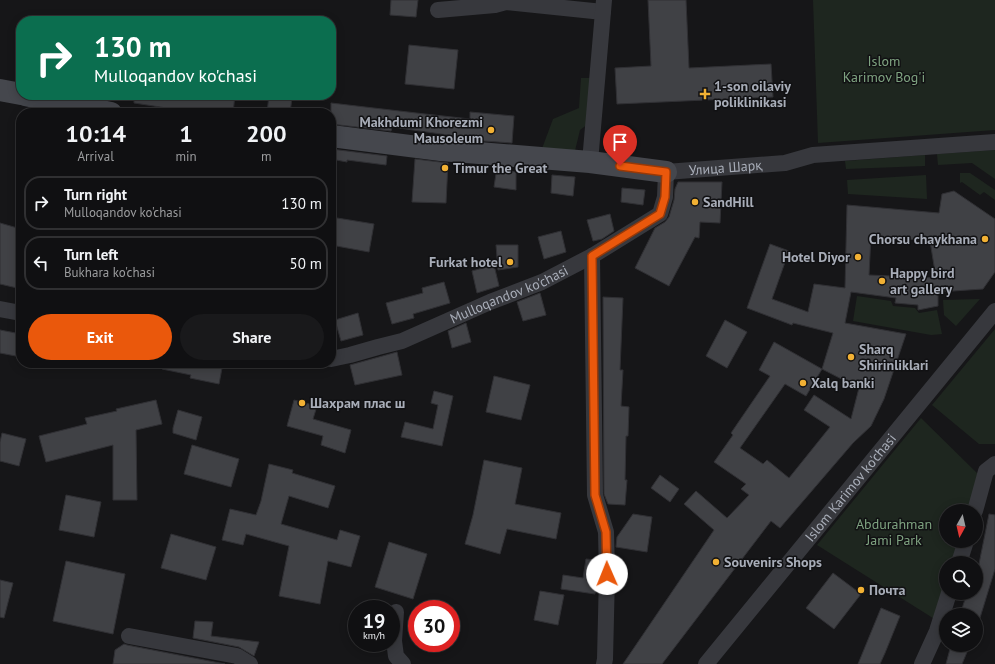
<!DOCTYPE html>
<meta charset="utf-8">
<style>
body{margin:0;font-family:"PT Sans",sans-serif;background:#19191b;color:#f1f3f6;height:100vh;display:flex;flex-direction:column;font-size:15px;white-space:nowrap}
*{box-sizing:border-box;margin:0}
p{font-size:13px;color:#9c9d9f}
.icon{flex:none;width:22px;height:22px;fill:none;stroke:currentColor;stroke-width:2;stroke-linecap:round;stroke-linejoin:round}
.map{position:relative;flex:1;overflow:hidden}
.drawer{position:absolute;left:16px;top:108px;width:320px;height:260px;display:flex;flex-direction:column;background:#101012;border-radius:16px;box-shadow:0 2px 10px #0003,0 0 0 1px #303032}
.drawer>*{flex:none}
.banner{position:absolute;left:16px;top:16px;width:320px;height:84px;border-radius:16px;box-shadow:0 2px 10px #0003,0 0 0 1px #303032;background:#0b6e4f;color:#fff;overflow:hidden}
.needle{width:26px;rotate:188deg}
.buttons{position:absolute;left:939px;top:504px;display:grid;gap:8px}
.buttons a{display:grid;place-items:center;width:44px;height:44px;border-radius:50%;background:#101012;box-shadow:0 2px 10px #0003,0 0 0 1px #303032;font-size:20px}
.speed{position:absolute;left:348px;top:600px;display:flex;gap:8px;font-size:20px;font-weight:700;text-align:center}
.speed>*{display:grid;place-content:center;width:52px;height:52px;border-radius:50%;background:#101012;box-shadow:0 2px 10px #0003,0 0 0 1px #303032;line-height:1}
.speed small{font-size:10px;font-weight:400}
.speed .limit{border:6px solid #d22;background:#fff;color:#111}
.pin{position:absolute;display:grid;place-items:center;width:34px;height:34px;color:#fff;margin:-41px -17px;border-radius:50% 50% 50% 0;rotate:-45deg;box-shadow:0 0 4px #0007}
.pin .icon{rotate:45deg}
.me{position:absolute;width:44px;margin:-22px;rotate:359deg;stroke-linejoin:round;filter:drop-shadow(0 0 3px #0008)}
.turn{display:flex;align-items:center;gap:14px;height:84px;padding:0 12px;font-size:18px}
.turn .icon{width:52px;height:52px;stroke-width:2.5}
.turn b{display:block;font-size:28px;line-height:34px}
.eta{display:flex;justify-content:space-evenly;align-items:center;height:68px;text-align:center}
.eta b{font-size:24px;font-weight:700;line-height:28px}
.action{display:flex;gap:8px;margin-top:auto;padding:8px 12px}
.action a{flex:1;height:46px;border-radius:24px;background:#ea580c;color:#fff;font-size:16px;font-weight:700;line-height:46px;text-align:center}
.action a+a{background:#19191b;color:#f1f3f6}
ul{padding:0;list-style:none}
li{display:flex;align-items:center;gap:12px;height:54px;margin:0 8px 6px;padding:0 4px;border:2px solid #303032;border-radius:16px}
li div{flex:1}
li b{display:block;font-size:15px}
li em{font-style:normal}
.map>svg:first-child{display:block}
</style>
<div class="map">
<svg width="995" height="664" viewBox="0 0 995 664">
<rect width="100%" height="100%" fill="#161618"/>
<path fill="#1e261f" d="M813 0H995V130L818 143Z
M581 78H592L588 124 580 130 574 155 540 154 553 119 579 108Z
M995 150V179L972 163 938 165 937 154Z
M925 155V166L846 169 845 161Z
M960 173H970L995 190V200L984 192 980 195 962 182 960 183Z
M926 175 927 199 848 194 847 180Z
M857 296 891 301 893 306 915 308 919 313 937 310 942 334 931 335 853 321Z
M980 299 956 326 944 315 943 300Z
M995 329V444H979L932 405Z
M921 418 980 476 969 511H946V541H960L953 563H946V587L936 620 817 545Z"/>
<path fill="#404145" stroke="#303034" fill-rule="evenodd" d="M391 0H418L416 17 390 15Z
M648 0H686L689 68 771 64 773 97 617 104 615 68 651 66Z
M409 45 458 50 454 89 405 84Z
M134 95H235L233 113 194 108 193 112 134 103Z
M269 95 292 98 290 113H267Z
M331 103 425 114 470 119V112L514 116 512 143 469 140V138L392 127 391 131 331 124Z
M331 149 387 156 386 165 347 160V162L331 159Z
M415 159 448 163 446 203 412 202Z
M497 167 510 168V171L516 172V190L494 187Z
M552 175 575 177 573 196 551 193Z
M678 182H722L720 223 700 222 699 238 695 237 669 286 635 268 655 228 665 222 669 217 674 200 675 189Z
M622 188 645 190 643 205 621 202Z
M954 191 995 219V272L983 289 938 292V306L918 310V305L895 303 896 298 851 292 845 323 906 334 884 399 871 426 853 443 780 528 771 521 662 664H623L714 530 684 504 696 491 727 518 749 495 741 489 746 484 714 462 733 435 731 433 770 376 759 370 774 342 822 369 833 333 793 323 792 325 747 308 770 244 789 251 772 299 808 312 814 284 845 288 847 205 939 213 942 194ZM871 236 930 241 936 278 869 275ZM822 369 859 388 851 419 814 395 804 410 830 427 789 478 767 460 763 464 740 448 785 384 806 396Z
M610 214 614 231 602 239 593 241 587 220Z
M331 217 374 224 369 252 331 245Z
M0 223 21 229V275L17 288 0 284Z
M561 231 566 252 544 259 538 237Z
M496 245H518V267L498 270Z
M494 265 499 286 477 293 472 271Z
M444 282 450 303 413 314 414 318 392 324 386 303 423 293 422 288Z
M540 293 546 315 523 321 517 302Z
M603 297 623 298 620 370H623L621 406 629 407 628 436H626L625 480H627L625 505 608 504 604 494Z
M358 313 363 335 341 341 335 320Z
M725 320 747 332 727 368 706 356Z
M466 323 471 342 452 348 448 331Z
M0 330 21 334V357L0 353Z
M397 352 402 375 355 385 350 365Z
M163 363H223L219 384 190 378 191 375 162 369Z
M494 376 530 385 521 420 486 412Z
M434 391 453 396 442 446 401 437 405 422 433 429 438 405 431 403Z
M156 400 162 424 136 430 137 500H113V445L46 462 39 436 87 424 85 418 117 411 116 409Z
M294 400 317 406 313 419 351 430 345 453 321 445 323 436 287 426Z
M178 410 202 417 196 440 173 433V428Z
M2 433 26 439 19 466 0 461V442Z
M192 445 239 459 231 487 184 474Z
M484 460 522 468 515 504 561 513 556 539 507 529 500 554 465 544 473 515Z
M269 464 293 470 292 473 335 486 328 508 289 496 281 524 337 540 340 530 360 536 351 567 328 561 320 604 279 596 289 546 246 534 243 545 222 540 230 509 256 515 261 501Z
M660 475 679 489 670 502 651 488Z
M66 495 101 502 94 537 59 530Z
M633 514 652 517 647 552 616 547 617 537Z
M989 514 995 515V569L979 621H976V615H960L967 593H976V579Z
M171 534 216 547 206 580 161 568Z
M389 542 427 554 413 599 375 587Z
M586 559 597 560V575L595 594 561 589 563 575 583 578Z
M66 561 125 574 113 634 53 621Z
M833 573 861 594 834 629 806 608Z
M0 580 13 583 4 618 0 617Z
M540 591 564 595 558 625 534 620Z
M881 608 900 616 885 653 880 664H858Z
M195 621 213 622 211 636 259 642 254 656 239 647 193 638Z
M124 644 127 645 225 664H113L115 650Z
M951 645H970L962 664H946Z"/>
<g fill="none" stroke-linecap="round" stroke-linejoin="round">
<g stroke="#37383d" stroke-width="16">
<path d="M438 10 495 5 506 2 603 12"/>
<path d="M590 162 604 0"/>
<path d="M592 256 595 495 606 532 607 574 605 659 604 664"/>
<path d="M0 309 21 313"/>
<path id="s1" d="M331 359 350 355 378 347 402 341 490 302 542 282 592 256 660 214 665 197 666 172 785 163 813 155 995 142"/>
<path d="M975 511 986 471 995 464"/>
<path d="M959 563 966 541"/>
<path d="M396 612 394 641 396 656 403 664"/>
<path d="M129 636 237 656 250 664"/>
<path id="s2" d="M706 664 995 311"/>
<path d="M922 664 937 631 949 593"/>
</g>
<path stroke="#45474d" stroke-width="22" d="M0 90 21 94
M25 95 111 113
M331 136 441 150 590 162 666 172"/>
</g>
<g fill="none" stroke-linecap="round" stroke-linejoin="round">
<defs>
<path id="route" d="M607 574 606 532 595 495 592 256 660 214 665 197 666 172 620 166"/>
</defs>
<use href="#route" stroke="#983908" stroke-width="10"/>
<use href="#route" stroke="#ea580c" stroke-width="7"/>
</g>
<g fill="#f2b134" stroke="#111113" stroke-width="1.5">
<path d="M703 88h4v4h4v4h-4v4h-4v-4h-4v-4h4z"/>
<circle cx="491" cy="130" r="4"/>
<circle cx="445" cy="168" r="4"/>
<circle cx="695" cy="202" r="4"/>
<circle cx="985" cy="239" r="4"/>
<circle cx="858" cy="257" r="4"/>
<circle cx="510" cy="262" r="4"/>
<circle cx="882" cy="281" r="4"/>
<circle cx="851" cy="357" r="4"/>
<circle cx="803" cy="383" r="4"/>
<circle cx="302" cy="403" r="4"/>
<circle cx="716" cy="562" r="4"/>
<circle cx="861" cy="590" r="4"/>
</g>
<g text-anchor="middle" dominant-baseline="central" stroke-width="3" stroke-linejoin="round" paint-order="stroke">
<g font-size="14" fill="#7fa381" stroke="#111113">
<text x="884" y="61">Islom<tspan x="884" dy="16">Karimov Bog'i</tspan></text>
<text x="894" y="524">Abdurahman<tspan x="894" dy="16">Jami Park</tspan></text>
</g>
<g font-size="14" font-weight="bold" fill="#a8adb8" stroke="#111113" text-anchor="start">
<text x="714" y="86">1-son oilaviy<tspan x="714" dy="16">poliklinikasi</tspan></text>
<text x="483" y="122" text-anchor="end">Makhdumi Khorezmi<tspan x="483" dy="16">Mausoleum</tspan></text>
<text x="453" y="168">Timur the Great</text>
<text x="703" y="202">SandHill</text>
<text x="977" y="239" text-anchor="end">Chorsu chaykhana</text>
<text x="850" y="257" text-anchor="end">Hotel Diyor</text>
<text x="502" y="262" text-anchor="end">Furkat hotel</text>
<text x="890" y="273">Happy bird<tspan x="890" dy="16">art gallery</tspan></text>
<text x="859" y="349">Sharq<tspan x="859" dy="16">Shirinliklari</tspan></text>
<text x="811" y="383">Xalq banki</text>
<text x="310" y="403">Шахрам плас ш</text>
<text x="724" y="562">Souvenirs Shops</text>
<text x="869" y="590">Почта</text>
</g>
<g font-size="14" fill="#a8adb8" stroke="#111113">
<text stroke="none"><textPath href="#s1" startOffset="464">Улица Шарқ</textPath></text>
<text stroke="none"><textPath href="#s1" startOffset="190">Mulloqandov ko'chasi</textPath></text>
<text stroke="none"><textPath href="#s2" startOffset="228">Islom Karimov ko'chasi</textPath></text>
</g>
</g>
</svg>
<div class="buttons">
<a><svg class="needle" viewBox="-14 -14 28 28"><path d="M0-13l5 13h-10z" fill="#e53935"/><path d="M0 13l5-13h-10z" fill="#9c9d9f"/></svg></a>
<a><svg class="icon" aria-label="search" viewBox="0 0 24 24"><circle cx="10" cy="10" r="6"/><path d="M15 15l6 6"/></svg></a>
<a><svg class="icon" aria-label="layers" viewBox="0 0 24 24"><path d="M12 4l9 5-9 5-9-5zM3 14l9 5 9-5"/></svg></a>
</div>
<div class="speed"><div>19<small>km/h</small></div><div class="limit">30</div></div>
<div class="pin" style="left:620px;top:166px;background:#d93025"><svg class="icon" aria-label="arrive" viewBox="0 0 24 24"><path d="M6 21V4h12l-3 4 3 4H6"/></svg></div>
<svg class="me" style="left:607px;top:574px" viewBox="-20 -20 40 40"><circle r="19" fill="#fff"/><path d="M0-13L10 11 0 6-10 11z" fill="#ea580c"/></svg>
<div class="banner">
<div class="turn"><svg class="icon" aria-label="right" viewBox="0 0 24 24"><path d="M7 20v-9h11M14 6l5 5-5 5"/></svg><div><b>130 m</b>Mulloqandov ko'chasi</div></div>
</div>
<section class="drawer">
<div class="eta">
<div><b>10:14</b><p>Arrival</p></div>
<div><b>1</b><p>min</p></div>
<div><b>200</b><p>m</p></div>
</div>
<ul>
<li><svg class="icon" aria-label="right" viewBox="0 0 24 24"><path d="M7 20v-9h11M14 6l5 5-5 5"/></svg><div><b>Turn right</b><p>Mulloqandov ko'chasi</p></div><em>130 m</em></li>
<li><svg class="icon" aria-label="left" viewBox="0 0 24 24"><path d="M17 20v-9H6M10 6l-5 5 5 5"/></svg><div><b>Turn left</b><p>Bukhara ko'chasi</p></div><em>50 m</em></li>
</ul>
<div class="action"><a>Exit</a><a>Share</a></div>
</section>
</div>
